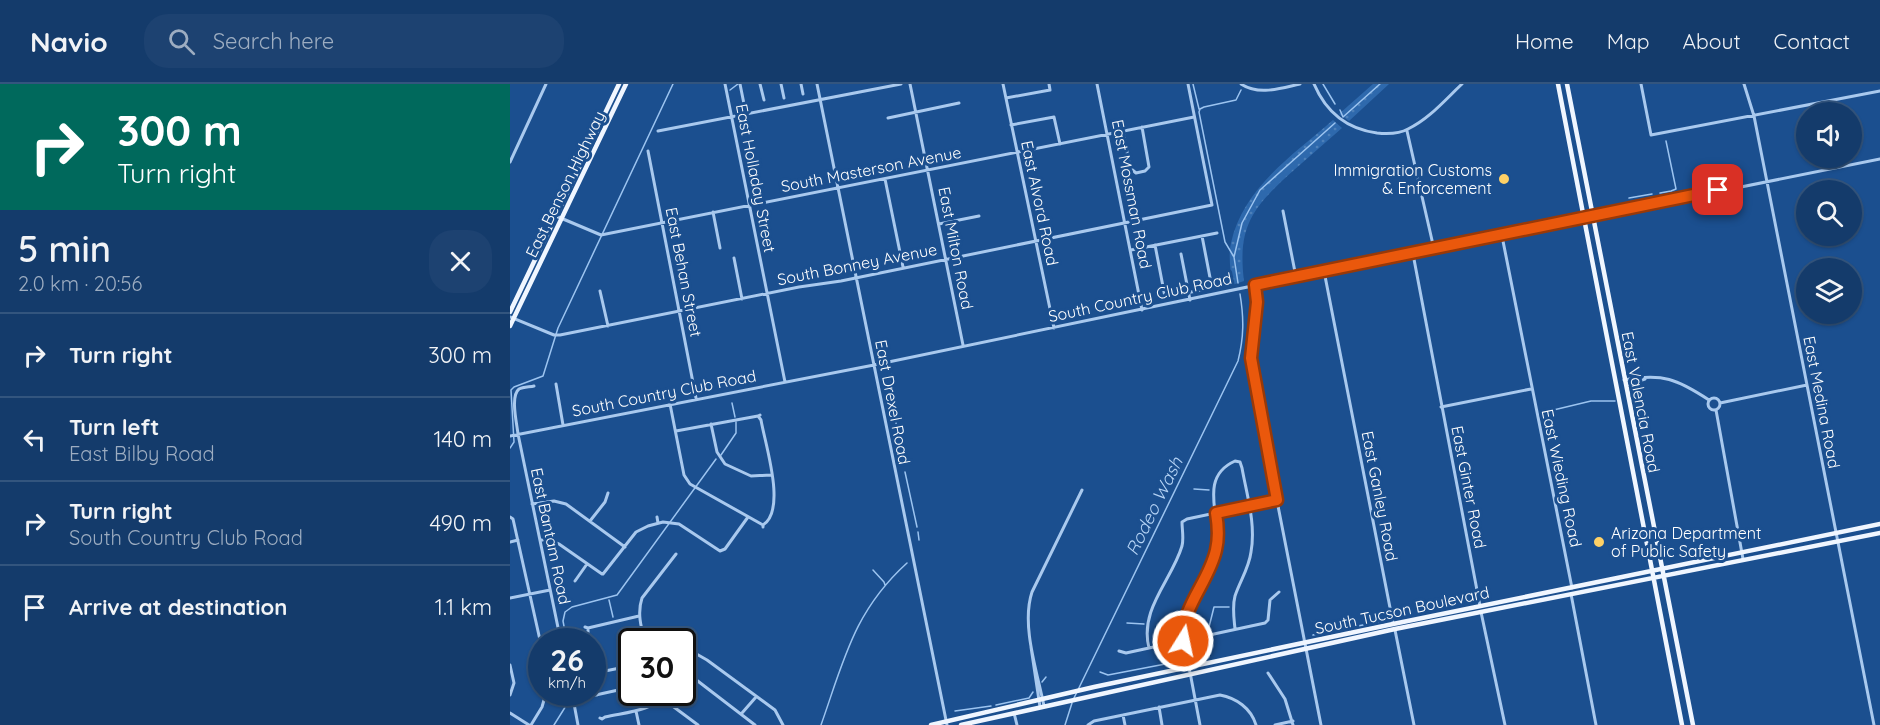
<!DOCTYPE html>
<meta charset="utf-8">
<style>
body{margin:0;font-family:Quicksand,sans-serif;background:#1d4271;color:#f1f3f6;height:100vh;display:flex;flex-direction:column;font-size:22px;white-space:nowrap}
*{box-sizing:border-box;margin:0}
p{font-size:20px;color:#9dadc1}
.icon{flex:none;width:33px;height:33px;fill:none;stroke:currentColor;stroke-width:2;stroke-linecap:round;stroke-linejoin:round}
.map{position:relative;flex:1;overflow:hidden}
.side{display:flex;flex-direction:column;background:#143b6b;width:510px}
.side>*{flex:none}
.guide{background:#00695c;color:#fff;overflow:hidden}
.buttons{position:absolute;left:1286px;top:18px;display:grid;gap:12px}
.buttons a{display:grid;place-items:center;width:66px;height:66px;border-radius:50%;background:#143b6b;box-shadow:0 2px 4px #0004,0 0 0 2px #33557e;font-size:30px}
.speed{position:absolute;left:18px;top:544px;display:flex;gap:12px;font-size:30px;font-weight:700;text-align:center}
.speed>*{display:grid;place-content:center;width:78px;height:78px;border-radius:50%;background:#143b6b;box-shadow:0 2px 4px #0004,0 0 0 2px #33557e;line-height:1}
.speed small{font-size:15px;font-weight:400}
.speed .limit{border:3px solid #111;border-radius:9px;background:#fff;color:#111}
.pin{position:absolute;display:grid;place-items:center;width:51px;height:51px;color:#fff;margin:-26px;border-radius:12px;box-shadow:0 3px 9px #0006}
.me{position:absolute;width:66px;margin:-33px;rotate:10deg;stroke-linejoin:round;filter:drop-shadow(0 0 4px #0008)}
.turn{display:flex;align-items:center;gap:21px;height:126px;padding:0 18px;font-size:27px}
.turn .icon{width:78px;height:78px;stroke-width:2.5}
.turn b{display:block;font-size:42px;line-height:51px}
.round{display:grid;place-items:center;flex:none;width:63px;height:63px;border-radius:24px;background:#1d4271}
.summary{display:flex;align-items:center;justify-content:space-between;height:102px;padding:0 18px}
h1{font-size:36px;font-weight:600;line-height:45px}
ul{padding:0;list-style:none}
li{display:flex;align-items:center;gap:18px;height:84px;padding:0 18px;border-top:2px solid #33557e}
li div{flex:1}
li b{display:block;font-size:22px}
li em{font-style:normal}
header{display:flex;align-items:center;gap:36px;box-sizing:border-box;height:84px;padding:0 30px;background:#143b6b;border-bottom:2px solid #33557e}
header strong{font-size:28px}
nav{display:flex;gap:33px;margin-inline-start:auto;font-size:21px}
.search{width:420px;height:54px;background:#1d4271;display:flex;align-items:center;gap:15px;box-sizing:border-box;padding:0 21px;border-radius:24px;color:#9dadc1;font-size:22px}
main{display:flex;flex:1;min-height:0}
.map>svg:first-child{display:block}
</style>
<header>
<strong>Navio</strong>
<div class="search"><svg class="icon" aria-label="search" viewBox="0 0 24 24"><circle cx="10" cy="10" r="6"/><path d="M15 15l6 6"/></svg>Search here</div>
<nav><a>Home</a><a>Map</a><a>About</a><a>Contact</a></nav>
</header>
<main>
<section class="side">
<div class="guide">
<div class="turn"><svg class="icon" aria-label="right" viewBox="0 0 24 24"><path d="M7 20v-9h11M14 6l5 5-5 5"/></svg><div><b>300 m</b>Turn right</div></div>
</div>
<div class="summary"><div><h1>5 min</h1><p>2.0 km · 20:56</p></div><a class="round"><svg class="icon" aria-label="close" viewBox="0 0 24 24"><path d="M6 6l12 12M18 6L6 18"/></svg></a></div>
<ul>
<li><svg class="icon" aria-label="right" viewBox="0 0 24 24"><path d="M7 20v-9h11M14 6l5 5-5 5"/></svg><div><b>Turn right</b></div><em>300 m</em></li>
<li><svg class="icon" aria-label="left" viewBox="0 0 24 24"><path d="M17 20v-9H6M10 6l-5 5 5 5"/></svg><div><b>Turn left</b><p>East Bilby Road</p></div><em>140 m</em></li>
<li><svg class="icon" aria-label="right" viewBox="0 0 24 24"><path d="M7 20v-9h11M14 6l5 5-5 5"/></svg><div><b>Turn right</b><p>South Country Club Road</p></div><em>490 m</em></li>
<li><svg class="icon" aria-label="arrive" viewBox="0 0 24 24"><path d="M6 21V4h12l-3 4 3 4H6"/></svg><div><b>Arrive at destination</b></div><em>1.1 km</em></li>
</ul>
</section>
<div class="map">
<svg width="1370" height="641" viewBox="0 0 1370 641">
<defs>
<pattern id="park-dots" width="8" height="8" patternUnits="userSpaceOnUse" patternTransform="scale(1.5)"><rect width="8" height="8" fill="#2e69ad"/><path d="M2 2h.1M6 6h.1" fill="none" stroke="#4d80b9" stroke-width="1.8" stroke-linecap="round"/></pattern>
</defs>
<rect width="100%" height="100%" fill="#1b4f8f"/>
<path fill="url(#park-dots)" d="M863 0H879L839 37 829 30Z
M823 36 832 44C816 58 800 72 784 86 744 122 727 141 734 197L722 201C721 188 718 172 721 159 733 104 783 71 823 36Z"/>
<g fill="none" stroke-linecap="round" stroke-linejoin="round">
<path stroke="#9cc4f0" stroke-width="1.5" d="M683 0 689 25
M813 0 825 20
M220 6 228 0
M830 26 833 33 870 0
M1150 109 1161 107 1166 105 1156 57
M1119 114 1142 110
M724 173 715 158 689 28 690 25 694 23 726 16 731 6
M728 199 724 173 732 139 750 106 825 39
M382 290 380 306 393 377
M222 319 225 333
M1031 329 1081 317H1105
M0 364 4 358 1 306 4 303 33 292 48 244 163 0
M211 371 226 349V338
M395 388 407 443
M684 405 699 406
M408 448 409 456
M363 486 374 498 375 501
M99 516 103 533
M617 539 634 540
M858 540 877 536
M825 546 853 541
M698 547 704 523H719
M803 551 820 547
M57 558 53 537 55 528 62 523 107 511 206 375
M699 558 700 570
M590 588 598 591 671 577
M532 598 536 593
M41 612 55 615 56 617
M564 614 728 277C734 253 734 234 730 210
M486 621 519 614 523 608
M445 627 481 622
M44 641 59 617
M311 641C334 576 344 527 397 479
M555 641 562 619"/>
<path stroke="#a9c9ee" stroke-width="3" d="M215 0 275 298
M230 0 235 25
M250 0 254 16
M271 0 274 14
M291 0 293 10
M307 0 437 641
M400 0 453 261
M493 0 544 244
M587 0 632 226
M731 0C749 12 771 4 790 0
M804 0C816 28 836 45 867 49 877 50 889 50 898 45 919 35 935 16 952 0
M1131 0 1141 51 1370 7
M1234 0 1244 32 1364 641
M496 14 540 6 539 0
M378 34 449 19
M501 41 544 33 550 60
M148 47 391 0
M613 47 620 84 626 89 635 87 639 83 632 43
M897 47 924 165
M138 67 186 314
M0 78 36 0
M375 95 393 183
M773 127 786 193
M203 128 210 164
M46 132 91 151 684 33
M429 140 469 132
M992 152 1062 504
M645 161 655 213 702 204 692 152
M621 166 707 149
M671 170 680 216
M903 170 970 522
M224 174 232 215
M814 187 883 539
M745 201 747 218 741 275 747 315 811 641
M90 207 98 242
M0 233 44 251H50L289 203 331 197 702 121 678 0
M1114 296C1153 289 1167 295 1199 316
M46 300 53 341
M1116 301 1135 295
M24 302C20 303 13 303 9 305 0 312 7 340 8 350L51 558
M1198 320a6 6 0 1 1 12 0a6 6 0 1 1-12 0Z
M1210 319 1297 301
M160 320 174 391 180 400 253 441V443
M931 323 1021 305
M1206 326 1233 475
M250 331 248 332 251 336C255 360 277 426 253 441
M201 340 207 368 215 380 241 392 261 391
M166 347 248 332
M0 352 364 281 814 187 1370 75
M767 416 677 435 672 438C672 446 674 454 672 462 662 496 629 525 639 564L755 539 758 536 760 516 769 508
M22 420 44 417 56 420 115 463
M0 433 3 435 32 565
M147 433 148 439
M80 437 95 418 98 409
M30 456H41L49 460 92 490
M0 458 8 456
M210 467 215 465 238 433
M93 490 126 448 138 442 153 438 169 440 210 467
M65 497 77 480
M1061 510 1086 641
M0 514 40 506
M971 528 995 641
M75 543 78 544 129 532
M78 544V558
M885 546 904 641
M135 558C131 543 127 529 132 514L166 470
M521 563 530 623
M609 567 616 569 639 564
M172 568H183L197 576 265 626 273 641
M82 577 87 611
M0 581 4 599 0 611
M172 588H176L245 641
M85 589 115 583 122 579
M758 589 775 615 783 641
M62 609 68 641
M145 609 188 641
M63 616 122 603
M534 622C527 587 511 541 522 508L572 406
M649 623 652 641
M126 627 129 641
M0 629 19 641
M232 629 246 613
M504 629 507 641
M613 631 615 641
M90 634 92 635 95 633C116 628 142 628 156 609
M21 641 32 623 36 609
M578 641 584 637 710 611C726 614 741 624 746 641
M690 641 672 546C679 518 702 493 707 465 712 434 687 394 725 377L730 378 732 384C737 412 746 440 741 468 739 484 730 497 725 512 722 523 724 534 725 545
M765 641 783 637"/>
<path stroke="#f0f6ff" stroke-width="4.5" d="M1048 0 1172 641
M1057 0 1183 641
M0 228 109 0
M0 242 116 0
M421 641 584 603 883 540 1370 440
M451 641 885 545 1370 449"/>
</g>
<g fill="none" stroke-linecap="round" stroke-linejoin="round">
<defs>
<path id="route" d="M673 557C671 523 699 498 706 466 709 454 708 441 706 429L767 416 741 274 747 218 745 201 1208 106"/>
</defs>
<use href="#route" stroke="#983908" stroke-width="15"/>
<use href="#route" stroke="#ea580c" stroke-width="10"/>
</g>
<g fill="#ffd166" stroke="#1b4f8f" stroke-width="2">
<circle cx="994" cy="95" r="6"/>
<circle cx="1089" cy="458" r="6"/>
</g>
<g text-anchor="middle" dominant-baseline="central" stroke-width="6" stroke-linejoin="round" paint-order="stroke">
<g font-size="16" fill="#fff" stroke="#1b4f8f">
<text transform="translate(361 85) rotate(-11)">South Masterson Avenue</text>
<text transform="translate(246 94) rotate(79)">East Holladay Street</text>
<text transform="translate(55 100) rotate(-64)">East Benson Highway</text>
<text transform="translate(622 110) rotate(79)">East Mossman Road</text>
<text transform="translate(530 119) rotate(78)">East Alvord Road</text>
<text transform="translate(446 164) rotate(79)">East Milton Road</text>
<text transform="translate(347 180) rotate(-11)">South Bonney Avenue</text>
<text transform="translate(174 188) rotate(79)">East Behan Street</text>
<text transform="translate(630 213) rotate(-12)">South Country Club Road</text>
<text transform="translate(154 309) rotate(-11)">South Country Club Road</text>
<text transform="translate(383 318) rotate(79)">East Drexel Road</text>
<text transform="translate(1131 318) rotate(79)">East Valencia Road</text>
<text transform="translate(1312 318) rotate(79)">East Medina Road</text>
<text transform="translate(1052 394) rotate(78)">East Wieding Road</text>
<text transform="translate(959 403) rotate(79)">East Ginter Road</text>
<text transform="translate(870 412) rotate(79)">East Ganley Road</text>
<text transform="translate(41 452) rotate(78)">East Bantam Road</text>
<text transform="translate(892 526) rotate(-12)">South Tucson Boulevard</text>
</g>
<g font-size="16" fill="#fff" stroke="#1b4f8f" text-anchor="end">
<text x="982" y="86">Immigration Customs<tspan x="982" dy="18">&amp; Enforcement</tspan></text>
<text x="1101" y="449" text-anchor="start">Arizona Department<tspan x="1101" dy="18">of Public Safety</tspan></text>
</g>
<g font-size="18" font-style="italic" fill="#b5d3f5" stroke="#1b4f8f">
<text transform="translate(644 422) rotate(-64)">Rodeo Wash</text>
</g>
</g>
</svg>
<div class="buttons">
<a><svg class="icon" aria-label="sound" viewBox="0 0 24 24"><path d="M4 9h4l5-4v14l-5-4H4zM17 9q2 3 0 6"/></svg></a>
<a><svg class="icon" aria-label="search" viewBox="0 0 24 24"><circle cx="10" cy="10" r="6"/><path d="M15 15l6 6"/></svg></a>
<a><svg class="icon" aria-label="layers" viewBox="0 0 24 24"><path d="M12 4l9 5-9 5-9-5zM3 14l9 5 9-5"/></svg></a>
</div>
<div class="speed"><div>26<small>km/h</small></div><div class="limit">30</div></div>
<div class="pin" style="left:1208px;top:106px;background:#d93025"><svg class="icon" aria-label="arrive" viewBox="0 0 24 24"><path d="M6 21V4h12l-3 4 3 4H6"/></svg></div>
<svg class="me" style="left:673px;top:557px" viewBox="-20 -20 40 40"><circle r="17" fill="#ea580c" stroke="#fff" stroke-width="3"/><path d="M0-11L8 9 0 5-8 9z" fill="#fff"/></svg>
</div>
</main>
